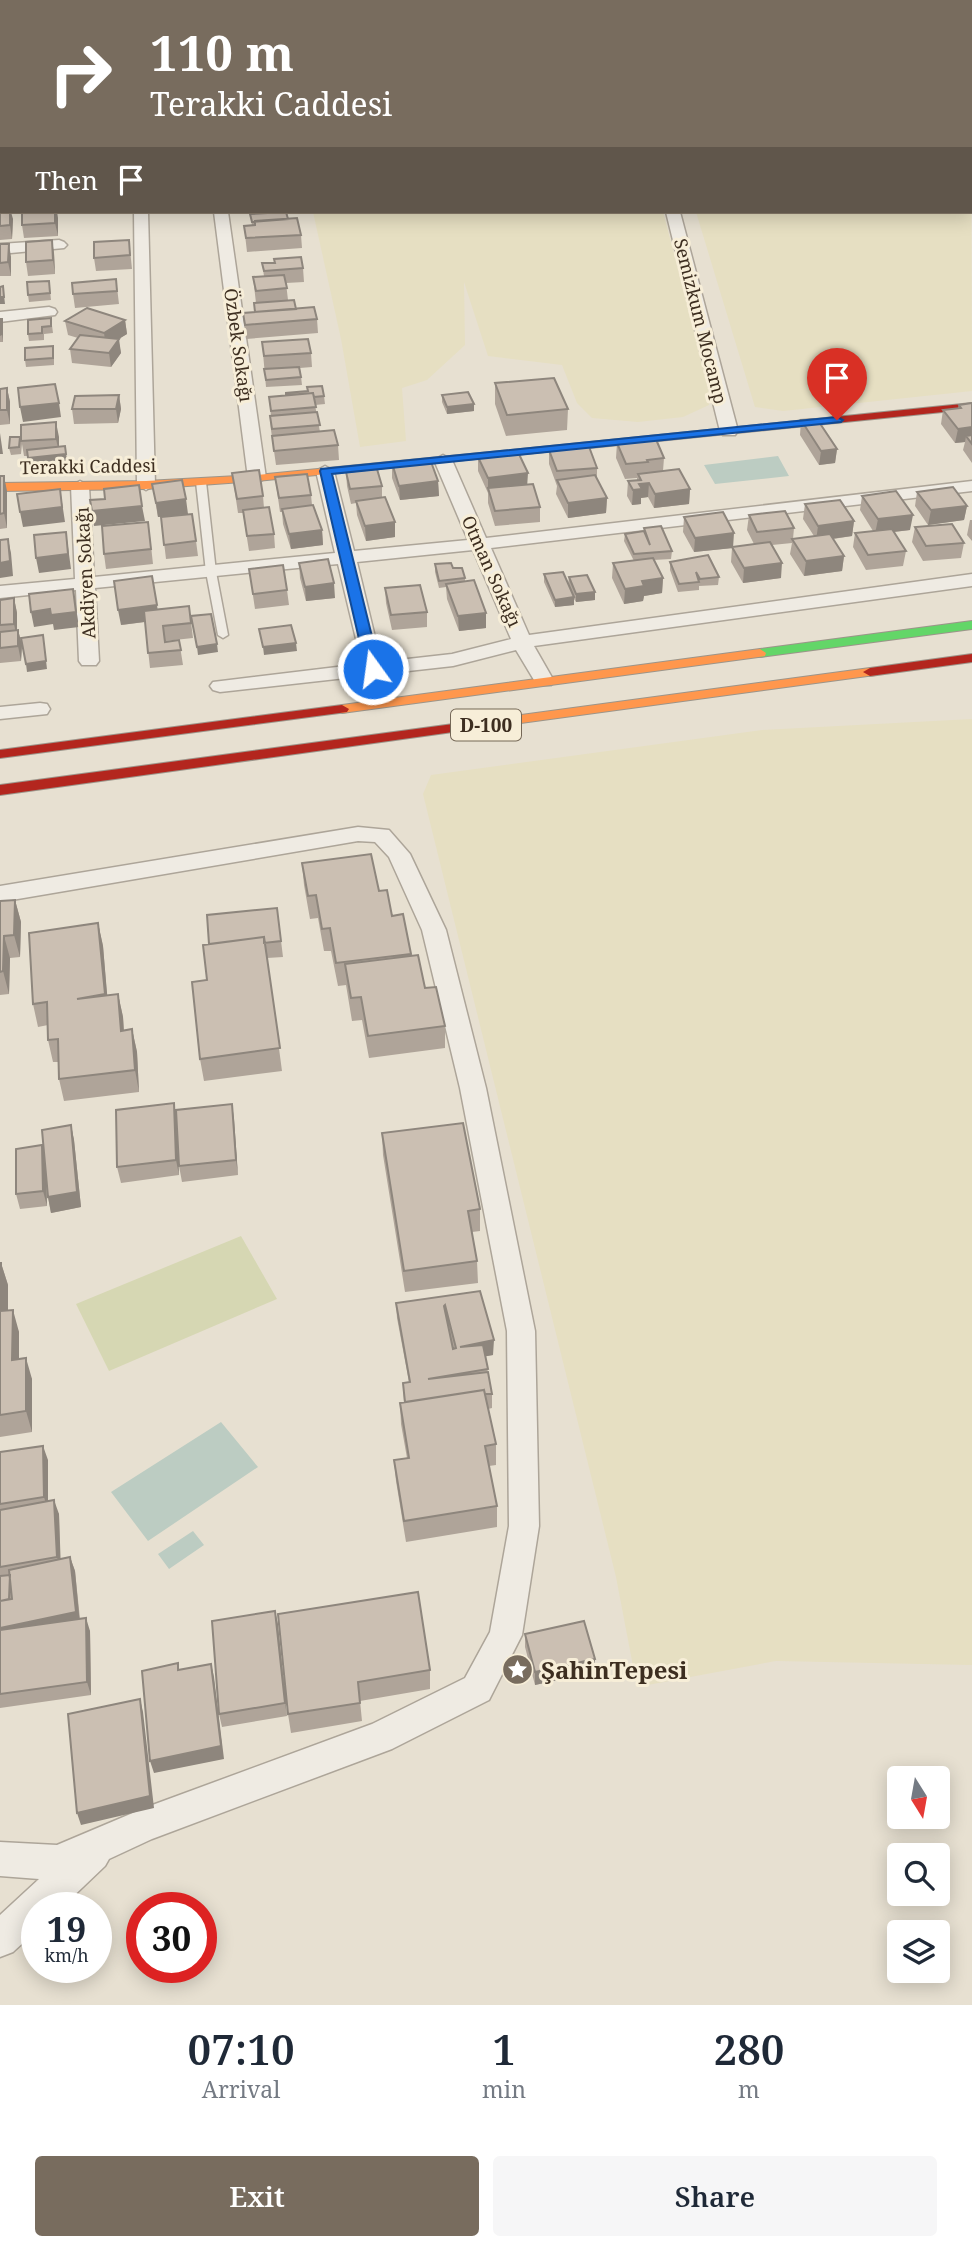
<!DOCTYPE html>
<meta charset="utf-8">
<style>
body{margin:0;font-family:"Noto Serif",serif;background:#f6f6f7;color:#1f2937;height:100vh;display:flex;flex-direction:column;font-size:26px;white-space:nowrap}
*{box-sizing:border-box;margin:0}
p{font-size:23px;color:#747a83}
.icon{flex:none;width:38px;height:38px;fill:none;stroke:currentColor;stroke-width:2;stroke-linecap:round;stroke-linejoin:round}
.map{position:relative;height:2005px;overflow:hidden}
.side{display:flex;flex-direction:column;background:#fff;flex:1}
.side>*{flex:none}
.banner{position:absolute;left:0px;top:0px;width:973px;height:214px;box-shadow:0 4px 18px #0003;background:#786c5e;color:#fff;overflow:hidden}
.needle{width:46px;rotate:169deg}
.tools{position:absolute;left:887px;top:1766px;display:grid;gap:14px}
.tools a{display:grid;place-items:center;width:63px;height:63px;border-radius:7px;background:#fff;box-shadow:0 4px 18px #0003;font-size:35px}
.speed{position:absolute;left:21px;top:1892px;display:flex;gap:14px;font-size:35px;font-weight:700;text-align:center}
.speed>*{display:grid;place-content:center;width:91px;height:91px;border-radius:50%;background:#fff;box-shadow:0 4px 18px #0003;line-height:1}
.speed small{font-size:18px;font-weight:400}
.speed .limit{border:10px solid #d22;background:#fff;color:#111}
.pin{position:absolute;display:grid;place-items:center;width:60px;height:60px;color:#fff;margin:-72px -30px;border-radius:50% 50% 50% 0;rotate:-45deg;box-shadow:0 0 7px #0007}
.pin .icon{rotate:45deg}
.me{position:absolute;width:77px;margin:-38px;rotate:346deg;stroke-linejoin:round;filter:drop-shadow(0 0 5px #0008)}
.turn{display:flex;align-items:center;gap:24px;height:147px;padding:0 35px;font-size:32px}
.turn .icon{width:91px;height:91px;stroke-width:2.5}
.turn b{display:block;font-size:49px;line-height:60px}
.then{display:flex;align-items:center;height:66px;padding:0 35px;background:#0003;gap:14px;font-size:26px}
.eta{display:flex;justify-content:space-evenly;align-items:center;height:119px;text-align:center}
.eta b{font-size:42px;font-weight:600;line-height:49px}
.action{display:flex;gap:14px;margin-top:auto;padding:14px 35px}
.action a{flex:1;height:80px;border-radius:7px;background:#786c5e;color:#fff;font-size:28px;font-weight:600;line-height:80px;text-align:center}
.action a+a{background:#f6f6f7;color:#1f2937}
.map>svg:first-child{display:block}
</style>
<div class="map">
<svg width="972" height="2005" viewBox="0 0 972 2005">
<rect width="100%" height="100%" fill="#e7e0d1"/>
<path fill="#e6dfc2" d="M971 121 972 391 783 411 755 407 696 212H971Z
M313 212H663L711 392 709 405 683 417 638 422 592 418 577 403 562 365 488 356 464 282 465 345 427 380 402 388 406 441 360 447 341 339Z
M972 719V1665L776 1661 637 1687 616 1577 423 794 431 775 762 730Z"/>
<path fill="#d6d7b3" d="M241 1236 277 1299 109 1371 76 1304Z"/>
<path fill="#bcccc2" d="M0 0H605L2 2 0 99Z
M778 456 789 476 715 484 704 465Z
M221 1422 258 1467 148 1541 111 1492Z
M193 1531 204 1545 169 1569 158 1554Z"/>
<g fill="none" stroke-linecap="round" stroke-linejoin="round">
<defs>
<path id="lane" d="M201 479 206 482 216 572 228 635 223 638 218 635 206 572 196 482Z"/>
<path id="street" d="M728 0H747L727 2Z
M134 212H148L155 485 146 490 137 485Z
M214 212H228L266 478 257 483 248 478Z
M666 212H680L738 431 735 435H723L720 431Z
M59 240 64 242 67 245 64 248 0 254V244Z
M49 307 55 309 57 312 55 315 0 322V312Z
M443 455 452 460 486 538 972 481V491L491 548 529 635 972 574V586L534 646 554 681 551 685H537L516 650 453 666 220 692 213 690 210 686 213 682 362 664 338 564 95 588 99 661 96 665H82L79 661 76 590 0 598V586L75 579 71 486 80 481 89 486 94 577 335 553 316 471 325 466 334 471 354 551 468 540 434 460ZM473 550 511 639 452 654 381 662 357 562Z
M40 703 47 704 50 709 47 714 0 719V707Z
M358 827 389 830 410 854 446 930 486 1088 535 1331 539 1526 522 1635 489 1700 392 1749 152 1839 109 1859 105 1866 61 1908H37V1930L13 1952 0 1957V1915L39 1879 0 1876V1842L57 1845 147 1807 372 1724 465 1678 490 1632 509 1526 507 1331 460 1088 422 930 389 857 375 842 358 841 0 902V886Z"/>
<path id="fast" d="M972 621V629L760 657 754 653 760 649Z"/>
<path id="slow" d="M560 445 566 448 564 450 257 481 146 489 0 491V483L146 481 257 475Z
M760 649 766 653 765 656 342 713 335 709 342 705Z
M870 668 875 669V675L498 726 491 722 498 718Z"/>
<path id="jam" d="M972 403V409L560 451 554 448 560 445Z
M972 654V662L870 676 863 672 870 668Z
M342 705 349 709 347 712 0 758V750Z
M498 718 505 722 503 725 0 795V785Z"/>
</defs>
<use href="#lane" stroke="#ada599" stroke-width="3"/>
<use href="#street" stroke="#ada599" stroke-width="3"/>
<use href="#fast" stroke="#9c958a" stroke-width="2"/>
<use href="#slow" stroke="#9c958a" stroke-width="2"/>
<use href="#jam" stroke="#9c958a" stroke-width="2"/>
<use href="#lane" fill="#efebe3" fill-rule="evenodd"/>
<use href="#street" fill="#efebe3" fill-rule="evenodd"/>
<use href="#fast" fill="#63d668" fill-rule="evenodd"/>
<use href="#slow" fill="#ff974d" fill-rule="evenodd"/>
<use href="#jam" fill="#b3261e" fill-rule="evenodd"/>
</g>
<path fill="#afa499" d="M0 206 13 219 12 239 0 240Z
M22 212H57L58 236 24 238 22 225Z
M265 212H287L288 219 301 235 302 248 247 252 244 226 252 225 250 214 265 213Z
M129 240 132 269 96 271 94 258Z
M0 244 11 257V276H0Z
M54 253 55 274 28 276 26 262Z
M262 263 303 268 304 282 286 283 288 300 296 309 317 319 318 333 246 339 243 313 254 312 256 303 253 277 264 276Z
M116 279 119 304 75 308 73 294Z
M49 281 51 300 29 302 28 295Z
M51 318 53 333 44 334V340L29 341 28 334Z
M0 319 3 326V342H0Z
M125 320 127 334 118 339 121 353 111 367 72 363 70 349 78 338 68 335 65 321Z
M262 342 311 353 312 367 300 368 302 385 266 387Z
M54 353V365L26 367 25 360Z
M495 383 568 409 567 430 506 436 495 404Z
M7 388 10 402V424L0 425V389Z
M119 395 121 409 118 423 74 424 72 409Z
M442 395 474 404V411L447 414 442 402Z
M324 396 325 404 315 405 320 432 338 445 339 460 276 465 271 430 270 416H271L269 397Z
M972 403V463L963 450 965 442 955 443 941 424 943 410 958 408 959 405Z
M801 420 837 449 835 463 819 465 800 435Z
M59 437V446H65L67 461 29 465 27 456H24L22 444 21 454 11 455 9 448 21 441Z
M617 443 664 458 663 471 690 489 689 504 654 508 648 497 641 498V504L632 505 627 496 628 481 637 480V478L625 479 616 458Z
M569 445 597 468V479L607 498 606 513 568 518 556 494 557 486 549 464V450L568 448Z
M478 457 527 485 540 507V522L495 526 488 503V493L478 471Z
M392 463 438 481 439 496 400 500 392 478Z
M346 472 382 486V497L395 537 366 541 357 515 356 503 351 504 347 486Z
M232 473 263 496 264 508 274 534 275 548 249 551 243 513H238Z
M0 476 7 491V528L0 529Z
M275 477 311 495 312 505 322 530 323 545 291 549 283 524 282 512H280Z
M152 484 188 514 167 516 196 541 198 556 166 559 161 517H158Z
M917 492 967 506 964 520 928 525 915 506Z
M862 496 910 530 894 532 906 551 903 566 866 570 853 547 855 533 873 531 860 510Z
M805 504 854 521 852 536 833 539 844 556 842 571 804 576 790 554 792 543 772 545 781 578 743 583 731 562 732 548 694 552 683 532 684 517 733 547 754 544 747 530 749 515 794 528 793 539 814 536 803 519Z
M970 520H972V541L967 535Z
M915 527 964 543 961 558 923 561 912 542Z
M644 528 672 551 671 559 653 560 663 578 662 593 644 596 643 601 624 604 612 578 613 563 634 561 624 541 625 534 644 531Z
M150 537 153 564 106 569 104 554Z
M670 562 719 577 718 585 699 586V590L678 592 670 570Z
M299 563 335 598 306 601 300 578Z
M435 564 453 568 465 578V581L486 628 459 631 447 599 446 587 439 588 435 572Z
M249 569 287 590 289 605 255 609Z
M544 574 568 584 569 577 595 600 576 602 574 599V605L555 607 544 582Z
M385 588 427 612V627L392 630 386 603Z
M14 598 17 613V630H18L22 645 21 661 0 663V600Z
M189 606 193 638 165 641 166 642 179 640 183 665 150 668 145 622 121 625 158 609Z
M302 863 379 891 392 916 403 914 411 956 425 988 445 1026V1048L369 1058 362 1020 352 1021 346 985 338 986 331 951H324L318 918 310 919 304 885Z
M15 900 21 922 20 957 10 958 9 994 0 995V1007V901Z
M277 908 283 957 267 958 282 1071 204 1081 200 1059 209 944Z
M98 923 103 946 107 996 118 994 123 1017 124 1031 132 1029 137 1052 139 1092 64 1101 59 1079 58 1062H53L48 1040V1025L38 1027 33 1004Z
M174 1103 176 1118 179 1175 121 1183 117 1167Z
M232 1104 238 1175 182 1182 179 1166Z
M71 1125 74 1140 81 1207 51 1213 48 1197 46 1185 47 1206 20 1209 16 1194 42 1145 44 1151Z
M382 1133 480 1209V1231L472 1232 477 1261 478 1283 405 1292 383 1155Z
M0 1263H1L8 1285V1311L19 1332V1359L32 1379V1432L0 1437Z
M480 1291 493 1355 485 1356 492 1394V1408L488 1409 496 1444V1465L489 1466 497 1506V1527L406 1542 396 1481 394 1460 407 1458 401 1424 400 1403H404L403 1383 409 1382 397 1318 396 1303Z
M0 1452 48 1460V1501L59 1514 60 1559 70 1557 75 1571 80 1619 90 1631 91 1695 0 1708Z
M275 1611 287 1716 222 1727 219 1714Z
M278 1614 430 1670V1689L360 1701 362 1721 291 1733 288 1714Z
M525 1634 595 1659 594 1672 535 1685 525 1647Z"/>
<path fill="#8e867d" d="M0 169H2V182L0 183Z
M10 212H11L13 219 12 239 10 225Z
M55 212H57L58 218V236L55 223Z
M52 240 54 253 55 274 53 260Z
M9 244 11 257V276L8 262Z
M3 286 5 304H0V297Z
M2 319 3 326V342L2 334Z
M125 320 127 334 106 347 104 333Z
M119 339 121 353 111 367 109 353Z
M7 388 10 402V424L7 410Z
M119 395 121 409 118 423 116 409Z
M59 403 61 417 23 422 20 407Z
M474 404V411L447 414V407Z
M56 422 59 437V453L56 439Z
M972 427V441L966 436 965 442 955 443 958 429Z
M0 433 3 454H0Z
M837 449 835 463 819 465 821 451Z
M66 454 67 461 29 465 28 458Z
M528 473 527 488H488V493V478Z
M4 476 7 491V528L4 513Z
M438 481 439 496 400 500 399 486Z
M649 483 648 497 641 498V504L632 505 633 490 639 484Z
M60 489 65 522 23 527 20 512Z
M690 489 689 504 654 508 655 494Z
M607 498 606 513 568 518V503Z
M186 499 188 514 158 517 156 503Z
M142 506 145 521 94 526 92 511Z
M967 506 964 520 928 525 931 510Z
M913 515 910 530 875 534 878 519Z
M854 521 852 536 816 541 818 526Z
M395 522V537L366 541 365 526Z
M322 530 323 545 291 549 289 534Z
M66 532 71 569 39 573 36 558Z
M734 533 733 548 694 552 695 538Z
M8 539 11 553 13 576 0 578V563Z
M844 556 842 571 804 576 806 561Z
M782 563 781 578 743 583 744 568Z
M663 578 662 593 644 596 643 601 624 604 625 589 642 581Z
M334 583 335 598 306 601 305 587Z
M73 589 79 627 54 630 53 624 34 627 31 612Z
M595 592V600L576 602V594Z
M574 597V605L555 607V600Z
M14 598 17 613V639L14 624Z
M157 605 159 620 121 625 118 610Z
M486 613V628L459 631 458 616Z
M18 630 22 645 21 661 18 646Z
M43 635 47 669 27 672 26 664Z
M296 643 297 651 264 655 263 647Z
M217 644 218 652 198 655 197 647Z
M15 900 21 922 20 957 14 935Z
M98 923 103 946 109 1016 82 1022Z
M4 936 10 958 9 994 3 971Z
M118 994 123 1017 125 1054 121 1031Z
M132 1029 137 1052 139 1092 135 1070Z
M174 1103 176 1118 179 1175 176 1160Z
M232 1104 234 1119 238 1175 236 1160Z
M71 1125 74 1140 81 1207 51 1213 48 1197Z
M42 1145 46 1161 47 1206 43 1191Z
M1 1263 8 1285V1333L1 1311Z
M13 1310 19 1332V1382L12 1360Z
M494 1340 493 1355 460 1361V1347Z
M26 1358 32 1379V1432L26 1411Z
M43 1446 48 1460V1511L44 1497Z
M54 1500 59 1514 61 1571 57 1557Z
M70 1557 75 1571 80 1625 0 1643V1628Z
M275 1611 278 1624 287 1716 285 1703Z
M86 1618 90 1631 91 1695 87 1682Z
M595 1659 594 1672 535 1685V1672Z
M211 1664 214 1677 224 1759 154 1773 150 1761Z
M140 1699 143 1712 154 1808 81 1825 77 1813Z"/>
<path fill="#cbbfb2" stroke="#8e867d" stroke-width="2" fill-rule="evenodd" d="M2 156V169H0V157Z
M0 206H2V212H10V225L0 226Z
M22 212H55V223L22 225Z
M286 212 288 219 252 222 250 214Z
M297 218 301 235 246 238 244 226 255 225V221Z
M52 240 53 260 26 262V242Z
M129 240 130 255 94 258V242Z
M0 244H9L8 262 0 263Z
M301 257 303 268 264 271 262 263H275L274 259Z
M284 275 287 288 256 291 253 277Z
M116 279 117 291 73 294 72 283Z
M49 281 50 293 28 295 27 282Z
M3 286 4 297H0V287Z
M294 300 296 309 255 312 254 303Z
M314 307 317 319 245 325 243 313Z
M87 308 125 320 104 333 65 321Z
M51 318V326L42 327V333L28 334V320Z
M0 319H2V334L0 335Z
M80 335 119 339 109 353 70 349Z
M308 339 311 353 264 356 262 342Z
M53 346V358L25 360V348Z
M299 367 301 377 266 380 264 369Z
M554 378 568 409 507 415 495 383Z
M55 384 59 403 20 407 18 388Z
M322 386 324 396 314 397 313 393 286 395V393L308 391 307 387Z
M7 388V410H0V389Z
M468 392 474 404 447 407 442 395Z
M313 393 316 407 271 411 269 397Z
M119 395 116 409H72L75 396Z
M972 403V427L958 429 943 410 961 408 959 405Z
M317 412 320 425 272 429 270 416Z
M817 419 837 449 821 451 801 420Z
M56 422V439L21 441V425Z
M334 430 338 445 274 451 272 436Z
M972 435V444L966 436Z
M10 437H20L19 447 9 448Z
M655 437 664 458 647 460 648 462 626 464 617 443Z
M588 444 597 468 557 471 549 450 570 448 569 445Z
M65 446 66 454 28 458 27 450Z
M518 452 528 473 488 478 478 457Z
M430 459 438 481 399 486 392 463Z
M377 469 382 486 350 489 346 472Z
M679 469 690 489 655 494 649 483 639 484 642 489 633 490 628 481 641 480 638 474Z
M259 470 263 496 237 499 232 473Z
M307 474 311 495 279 498 275 477Z
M595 475 607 498 568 503 557 480Z
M0 476H4V513L0 514Z
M182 480 186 499 156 503 152 484Z
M533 484 540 507 495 511 488 488Z
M139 485 142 506 92 511 90 500 105 499 104 489Z
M953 487 967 506 931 510 917 492Z
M60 489 62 507 20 512 17 494Z
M896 491 913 515 878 519 862 496Z
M385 497 395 522 365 526 356 501Z
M840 500 854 521 818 526 805 504Z
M313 505 322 530 289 534 282 509Z
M269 507 274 534 247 536 243 510Z
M785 511 794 528 757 532 749 515Z
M723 512 734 533 695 538 684 517Z
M192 514 196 541 164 545 161 517Z
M148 522 151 549 104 554 102 526Z
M952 524 964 543 926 546 915 527Z
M661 526 672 551 634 554 625 534 644 531 650 545 644 528Z
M892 529 906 551 868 555 855 533Z
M66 532 68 554 36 558 34 535Z
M830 534 844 556 806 561 792 539Z
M8 539 10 561 0 563V540Z
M770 542 782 563 744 568 732 547Z
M708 555 719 577 700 579 696 572 699 582 679 584 670 562Z
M653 558 663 578 642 581 644 586 625 589 613 563Z
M328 559 334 583 305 587 299 563Z
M451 563 453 568H462L465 578 439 581 435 564Z
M283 565 287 590 253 594 249 569Z
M563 572 574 597 555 600 544 574Z
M587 575 595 592 576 594 569 577Z
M152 576 157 605 118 610 114 581Z
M474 580 486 613 458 616 446 584Z
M420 585 427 612 391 615 385 588Z
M73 589 76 612 51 615 50 609 31 612 29 594Z
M14 598V624L0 625V600Z
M189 606 191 623 163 626 165 642 179 640 181 650 148 653 144 611Z
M211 614 217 644 197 647 191 616Z
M291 625 296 643 263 647 259 629Z
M18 630V646L0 648V632Z
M43 635 46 661 26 664 21 638Z
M371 854 379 891 387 890 392 916 403 914 411 954 336 963 330 928 322 929 316 895 308 896 302 863Z
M15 900 14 935 4 936 3 971 0 972V901Z
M277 908 281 941 264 943V937L209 944 207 915Z
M98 923 105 994 77 999 118 994 121 1031 132 1029 135 1070 59 1079 58 1039 48 1040 47 1002 33 1004 29 933Z
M264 937 280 1048 200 1059 192 982 207 980 203 945Z
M418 955 425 988 436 987 445 1026 368 1036 361 997 351 998 345 964Z
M174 1103 176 1160 117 1167 116 1110Z
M232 1104 236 1160 179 1166 176 1110Z
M463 1123 480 1209 468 1211 477 1261 404 1271 382 1133Z
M71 1125 77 1192 48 1197 42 1130Z
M42 1145 43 1191 16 1194V1149Z
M0 1263H1V1311L13 1310 12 1360 26 1358V1411L0 1415Z
M480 1291 494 1340 460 1347 483 1345 488 1369 428 1379 488 1372 492 1394H485L484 1390 405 1402 403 1383 410 1382 396 1303ZM445 1305 456 1348 453 1349 444 1306Z
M484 1390 496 1444 485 1446 497 1506 404 1521 394 1460 409 1458 400 1403Z
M43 1446 44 1497 0 1504V1452Z
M54 1500 57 1557 0 1567V1510Z
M70 1557 76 1612 0 1628V1601L12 1599 9 1570Z
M10 1575 9 1599 0 1601V1576Z
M418 1592 430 1670 358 1682 360 1703 288 1714 278 1614Z
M275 1611 285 1703 219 1714 212 1621Z
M86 1618 87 1682 0 1694V1630Z
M584 1621 595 1659 535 1672 525 1634Z
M178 1663V1670L211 1664 221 1746 150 1761 142 1671Z
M140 1699 150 1796 77 1813 68 1714Z"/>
<path fill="#1a73e8" stroke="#114b97" stroke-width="2" d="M837 417 843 420 841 422 332 474 380 669 373 673 366 669 320 471 321 469Z"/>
<defs>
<symbol id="sight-disc" viewBox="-11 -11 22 22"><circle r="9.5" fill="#786c5e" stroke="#f7eed8"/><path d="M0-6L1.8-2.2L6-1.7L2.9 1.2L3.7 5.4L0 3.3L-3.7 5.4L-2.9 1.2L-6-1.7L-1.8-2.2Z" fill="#fff"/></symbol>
</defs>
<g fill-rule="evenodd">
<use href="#sight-disc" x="500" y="1652" width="35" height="35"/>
</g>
<g text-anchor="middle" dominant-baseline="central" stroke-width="6" stroke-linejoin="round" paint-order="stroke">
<g font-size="18" fill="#3d2e20" stroke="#f7eed8">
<text transform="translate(701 321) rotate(76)">Semizkum Mocamp</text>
<text transform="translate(239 345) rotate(82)">Özbek Sokağı</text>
<text transform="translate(88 466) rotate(-1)">Terakki Caddesi</text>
<text transform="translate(492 571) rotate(66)">Otman Sokağı</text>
<text transform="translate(85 573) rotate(-93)">Akdiyen Sokağı</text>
</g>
<rect fill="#f7eed8" stroke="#756857" stroke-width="2" x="451" y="709.5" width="70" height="31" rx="5"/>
<g font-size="19" font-weight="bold" fill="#3d2e20">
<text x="486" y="725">D-100</text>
</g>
<g font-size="24" font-weight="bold" fill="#3d2e20" stroke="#f7eed8" text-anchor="start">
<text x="541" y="1669">ŞahinTepesi</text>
</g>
</g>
</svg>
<div class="tools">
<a><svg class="needle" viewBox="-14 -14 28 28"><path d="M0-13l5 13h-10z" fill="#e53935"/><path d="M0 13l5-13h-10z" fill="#747a83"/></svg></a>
<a><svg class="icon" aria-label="search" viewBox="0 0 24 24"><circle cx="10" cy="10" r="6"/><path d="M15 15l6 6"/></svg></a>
<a><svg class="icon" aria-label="layers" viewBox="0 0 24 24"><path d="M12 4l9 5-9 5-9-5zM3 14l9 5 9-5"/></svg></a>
</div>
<div class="speed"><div>19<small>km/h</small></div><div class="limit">30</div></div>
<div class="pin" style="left:837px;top:420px;background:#d93025"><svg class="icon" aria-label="arrive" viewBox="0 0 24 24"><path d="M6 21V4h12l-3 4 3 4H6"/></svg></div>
<svg class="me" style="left:373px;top:669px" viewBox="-20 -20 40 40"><circle r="17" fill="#1a73e8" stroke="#fff" stroke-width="3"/><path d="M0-11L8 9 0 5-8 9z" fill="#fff"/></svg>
<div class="banner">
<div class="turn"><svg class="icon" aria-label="right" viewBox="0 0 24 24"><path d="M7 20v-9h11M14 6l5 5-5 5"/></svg><div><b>110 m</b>Terakki Caddesi</div></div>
<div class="then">Then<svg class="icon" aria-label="arrive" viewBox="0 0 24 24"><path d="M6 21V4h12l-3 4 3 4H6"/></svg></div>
</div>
</div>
<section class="side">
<div class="eta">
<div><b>07:10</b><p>Arrival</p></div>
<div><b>1</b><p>min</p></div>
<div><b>280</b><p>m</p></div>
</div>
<div class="action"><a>Exit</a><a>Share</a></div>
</section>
